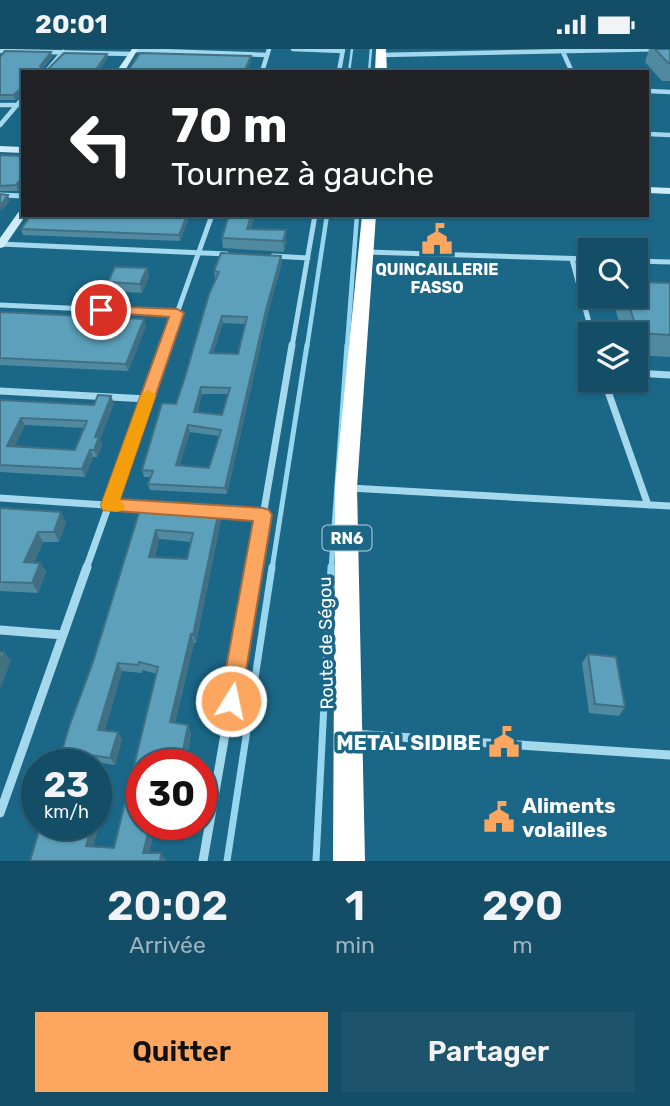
<!DOCTYPE html>
<html lang="fr">
<meta charset="utf-8">
<style>
body{margin:0;font-family:Rubik,sans-serif;background:#1d546c;color:#f1f3f6;height:100vh;display:flex;flex-direction:column;font-size:26px;white-space:nowrap}
*{box-sizing:border-box;margin:0}
p{font-size:23px;color:#9db4bf}
.icon{flex:none;width:38px;height:38px;fill:none;stroke:currentColor;stroke-width:2;stroke-linecap:round;stroke-linejoin:round}
.map{position:relative;height:812px;overflow:hidden}
.drawer{display:flex;flex-direction:column;background:#144d66;flex:1}
.drawer>*{flex:none}
.hud{position:absolute;left:21px;top:21px;width:628px;height:147px;border-radius:0px;box-shadow:0 2px 5px #0004,0 0 0 2px #33647a;background:#202124;color:#fff;overflow:hidden}
.tools{position:absolute;left:578px;top:189px;display:grid;gap:14px}
.tools a{display:grid;place-items:center;width:70px;height:70px;border-radius:0px;background:#144d66;box-shadow:0 2px 5px #0004,0 0 0 2px #33647a;font-size:35px}
.speed{position:absolute;left:21px;top:700px;display:flex;gap:14px;font-size:35px;font-weight:700;text-align:center}
.speed>*{display:grid;place-content:center;width:91px;height:91px;border-radius:50%;background:#144d66;box-shadow:0 2px 5px #0004,0 0 0 2px #33647a;line-height:1}
.speed small{font-size:18px;font-weight:400}
.speed .limit{border:10px solid #d22;background:#fff;color:#111}
.pin{position:absolute;display:grid;place-items:center;width:60px;height:60px;color:#fff;margin:-30px;border:4px solid #fff;border-radius:50%;box-shadow:0 2px 7px #0007}
.me{position:absolute;width:77px;margin:-38px;rotate:10deg;stroke-linejoin:round;filter:drop-shadow(0 0 5px #0008)}
.turn{display:flex;align-items:center;gap:24px;height:147px;padding:0 35px;font-size:32px}
.turn .icon{width:91px;height:91px;stroke-width:2.5}
.turn b{display:block;font-size:49px;line-height:60px}
.eta{display:flex;justify-content:space-evenly;align-items:center;height:119px;text-align:center}
.eta b{font-size:42px;font-weight:600;line-height:49px}
.primary-button{display:flex;gap:14px;margin-top:auto;padding:14px 35px}
.primary-button a{flex:1;height:80px;border-radius:0px;background:#fda660;color:#111;font-size:28px;font-weight:600;line-height:80px;text-align:center}
.primary-button a+a{background:#1d546c;color:#f1f3f6}
.status{display:flex;justify-content:space-between;align-items:center;height:49px;padding:0 35px;background:#144d66;direction:ltr}
.status svg{height:19px;fill:currentColor}
.map>svg:first-child{display:block}
</style>
<div class="status"><b>20:01</b><svg viewBox="0 0 49 12"><path d="M0 12V9h3v3zM5 12V6h3v6zM10 12V3h3v9zM15 12V0h3v12zM26 1h20v11H26zM47 4h2v5h-2z"/></svg></div>
<div class="map">
<svg width="670" height="812" viewBox="0 0 670 812">
<rect width="100%" height="100%" fill="#1b6788"/>
<g fill="none" stroke-linecap="round" stroke-linejoin="round">
<path stroke="#96d6ee" stroke-width="2.5" d="M349 23 352 0
M369 23 371 0"/>
<path stroke="#96d6ee" stroke-width="4.5" d="M307 298 327 166
M347 298 357 166"/>
<path stroke="#96d6ee" stroke-width="5" d="M272 520 307 296
M331 520 347 296"/>
<path stroke="#96d6ee" stroke-width="7" d="M227 812 272 518
M316 812 331 518"/>
<path stroke="#a4d8ec" stroke-width="4.5" d="M293 0 343 2
M134 1 267 6
M0 2 132 5
M563 3 572 23
M381 6 667 0
M46 23 63 3
M262 23 269 0
M339 23 343 0
M648 42 670 43
M0 56H20
M0 76 23 49
M648 85 670 86"/>
<path stroke="#a4d8ec" stroke-width="5" d="M0 146 23 147
M0 195 227 205
M367 203 590 210
M273 207 308 209
M572 210 592 285
M635 212 670 213
M0 256 177 264
M165 298 212 166
M292 298 315 166"/>
<path stroke="#a4d8ec" stroke-width="7" d="M635 324 670 326
M604 331 648 456
M0 342 147 350
M350 439 670 457
M0 449 150 459
M210 463 263 466
M86 520 166 296
M254 520 292 296"/>
<path stroke="#a4d8ec" stroke-width="9" d="M0 581 63 586
M353 685 670 706
M0 764 87 518
M203 812 254 518"/>
<path fill="#d0ecf9" fill-rule="evenodd" d="M132 0H138L124 23H116Z
M0 97 23 98V104L0 103Z
M648 138 670 139V145L648 144Z
M23 160V166H26L4 198 0 199V189L20 161Z"/>
<path fill="#fff" fill-rule="evenodd" d="M376 0H386L387 23H375Z
M362 166H376L357 438 365 812H333L335 438Z"/>
</g>
<path fill="#508aa1" fill-rule="evenodd" d="M649 0H670V32H662L645 13Z
M51 3 52 8 42 20 23 23V45L15 51H0V8Z
M0 106 23 107 18 142H0Z
M190 166 180 192 23 186 21 180Z
M251 180 286 181V192L284 203 223 199 222 189Z
M281 207 282 213 267 268 227 445 150 441 148 435 151 428H144L142 421 176 355 185 328 216 229H215L214 222ZM223 274 246 275 238 305 213 304ZM202 345H228L222 366 197 364ZM190 383 219 387 209 419 179 417Z
M147 219 149 228 142 244 111 242 108 233Z
M670 234V308L635 306V285H623L613 253 616 247H635Z
M0 263 146 277 128 322 0 316Z
M0 351 94 356 114 354 100 390 102 396 97 408H93L85 428 0 423ZM25 376 84 379 75 401 14 398Z
M141 457 221 471 196 594H194L175 674 191 684 187 708 170 706 142 775H172L170 784 154 783 149 804 165 809 30 812 98 758 103 764 93 797 114 799 157 625 142 621V624L122 622 105 681 122 690 115 716 96 713 58 716 93 613ZM159 490 191 493 187 510 155 508Z
M0 459 66 473 59 493H43L34 513 40 514 46 523 38 544 0 542Z
M588 605 625 658 619 667 589 664 582 614Z"/>
<path fill="#417083" d="M51 3 52 8 41 21 40 17Z
M107 5 108 9 98 23H94Z
M251 7V12L246 23H244Z
M22 39 23 45 15 51 13 46Z
M23 128V135L18 142 16 136Z
M8 146 10 152 1 163 0 157Z
M187 166H190L180 192 179 186Z
M251 166H255L248 191 247 180Z
M286 181V192L284 203 283 192Z
M281 207 282 213 267 268 227 445 225 439 266 261Z
M147 219 149 228 142 244 140 235Z
M222 267 223 274 211 310 210 304Z
M144 270 146 277 128 322 126 315Z
M201 338 202 345 196 370 194 363Z
M111 347 114 354 100 390 102 396 97 408 94 401 95 388Z
M21 369 25 376 11 405 7 397Z
M188 376 190 383 178 423 176 416Z
M90 401 93 408 85 428 82 420Z
M219 461 221 471 196 594 193 586Z
M61 463 66 473 59 493 54 483Z
M156 481 159 490 153 517 149 508Z
M38 483 43 493 30 523 24 513Z
M40 514 46 523 38 544 32 534Z
M191 585 194 594 173 681 170 673Z
M4 603 11 612 0 640V613Z
M118 614 122 622 103 688 98 681Z
M188 676 191 684 187 708 183 701Z
M118 683 122 690 115 716 110 709Z
M166 700 170 706 168 716H162Z
M91 706 96 713 95 716H87Z
M98 758 103 764 92 802 86 797 92 775H96V763Z
M167 775H172L170 784 166 779Z
M150 777 154 783 148 809 143 804Z
M161 804 165 809V812H160Z"/>
<path fill="#5da0bb" stroke="#417083" stroke-width="2" fill-rule="evenodd" d="M655 0H670V14H668Z
M5 2 51 3 40 17 44 23H23V40L22 39 13 46H0V8Z
M64 4 107 5 94 23H45Z
M140 4 251 7 244 23H127Z
M0 106 23 107V128L16 136 0 137Z
M0 145 8 146 0 157Z
M31 166H187L179 186 21 180Z
M229 166H251L247 180 286 181 283 192 222 189Z
M221 204 281 207 266 261 225 439 148 435 153 422 142 421 162 354 176 355 185 328 209 245 219 223 214 222ZM222 267 247 268 238 305 210 304ZM201 338 230 339 222 366 194 363ZM188 376 221 381 209 419 176 416Z
M115 218 147 219 140 235 108 233Z
M635 233 670 234V286L638 284 626 247H635Z
M0 263 144 270 126 315 0 309Z
M98 346 111 347 95 388H99L94 401H90L82 420 0 416V351L94 356ZM21 369 87 372 75 401 7 397Z
M141 457 219 461 193 586 191 585 170 673 188 676 183 701 166 700 162 716H142V775H167L166 779 150 777 143 804H161L160 812H30L41 775H92L86 797 114 799 158 618 139 613 138 616 118 614 98 681 118 683 110 709 91 706 87 716H58L69 678 93 613ZM156 481 193 484 187 510 149 508Z
M0 459 61 463 54 483H38L24 513 40 514 32 534 0 533Z
M0 603H4L0 613Z
M588 605 616 608 625 658 595 655Z"/>
<path fill="#fda660" stroke="#a46c3e" stroke-width="2" d="M101 257 177 260 184 264 120 450 263 459 269 461 272 466 241 652 238 660 231 663 223 660 220 652 253 472 103 461 101 456 169 268 97 263 95 261Z"/>
<path fill="#f59e0b" d="M148 341 156 346 120 451 125 457 123 461 117 463 103 461 101 456 141 346Z"/>
<defs>
<symbol id="civic-bare" viewBox="-9 -9 18 18"><path d="M-.6-6.5H3V-4.5H.6V-3L4-1V1h2V6H-6V1h2V-1L-.6-3ZM-1.2 2.5V6h2.4V2.5Z" fill="#fda660" stroke="#1b6788" stroke-width="2.5" paint-order="stroke"/></symbol>
</defs>
<g fill-rule="evenodd">
<use href="#civic-bare" x="415" y="168" width="44" height="44"/>
<use href="#civic-bare" x="482" y="671" width="44" height="44"/>
<use href="#civic-bare" x="477" y="746" width="44" height="44"/>
</g>
<g text-anchor="middle" dominant-baseline="central" stroke-width="7" stroke-linejoin="round" paint-order="stroke">
<g font-size="16" font-weight="bold" fill="#fff" stroke="#1b6788">
<text x="437" y="220">QUINCAILLERIE<tspan x="437" dy="18">FASSO</tspan></text>
</g>
<rect fill="#1b6788" stroke="#bbd1db" stroke-width="2" x="322.5" y="476.5" width="49" height="25" rx="5"/>
<g font-size="16" font-weight="bold" fill="#fff">
<text x="347" y="489">RN6</text>
</g>
<g font-size="18" fill="#fff" stroke="#1b6788">
<text transform="translate(326 594) rotate(-91)">Route de Ségou</text>
</g>
<g font-size="21" font-weight="bold" fill="#fff" stroke="#1b6788" text-anchor="end">
<text x="481" y="693">METAL SIDIBE</text>
<text x="522" y="756" text-anchor="start">Aliments<tspan x="522" dy="24">volailles</tspan></text>
</g>
</g>
</svg>
<div class="tools">
<a><svg class="icon" aria-label="search" viewBox="0 0 24 24"><circle cx="10" cy="10" r="6"/><path d="M15 15l6 6"/></svg></a>
<a><svg class="icon" aria-label="layers" viewBox="0 0 24 24"><path d="M12 4l9 5-9 5-9-5zM3 14l9 5 9-5"/></svg></a>
</div>
<div class="speed"><div>23<small>km/h</small></div><div class="limit">30</div></div>
<div class="pin" style="left:101px;top:261px;background:#d93025"><svg class="icon" aria-label="arrive" viewBox="0 0 24 24"><path d="M6 21V4h12l-3 4 3 4H6"/></svg></div>
<svg class="me" style="left:231px;top:652px" viewBox="-20 -20 40 40"><circle r="17" fill="#fda660" stroke="#fff" stroke-width="3"/><path d="M0-11L8 9 0 5-8 9z" fill="#fff"/></svg>
<div class="hud">
<div class="turn"><svg class="icon" aria-label="left" viewBox="0 0 24 24"><path d="M17 20v-9H6M10 6l-5 5 5 5"/></svg><div><b>70 m</b>Tournez à gauche</div></div>
</div>
</div>
<section class="drawer">
<div class="eta">
<div><b>20:02</b><p>Arrivée</p></div>
<div><b>1</b><p>min</p></div>
<div><b>290</b><p>m</p></div>
</div>
<div class="primary-button"><a>Quitter</a><a>Partager</a></div>
</section>
